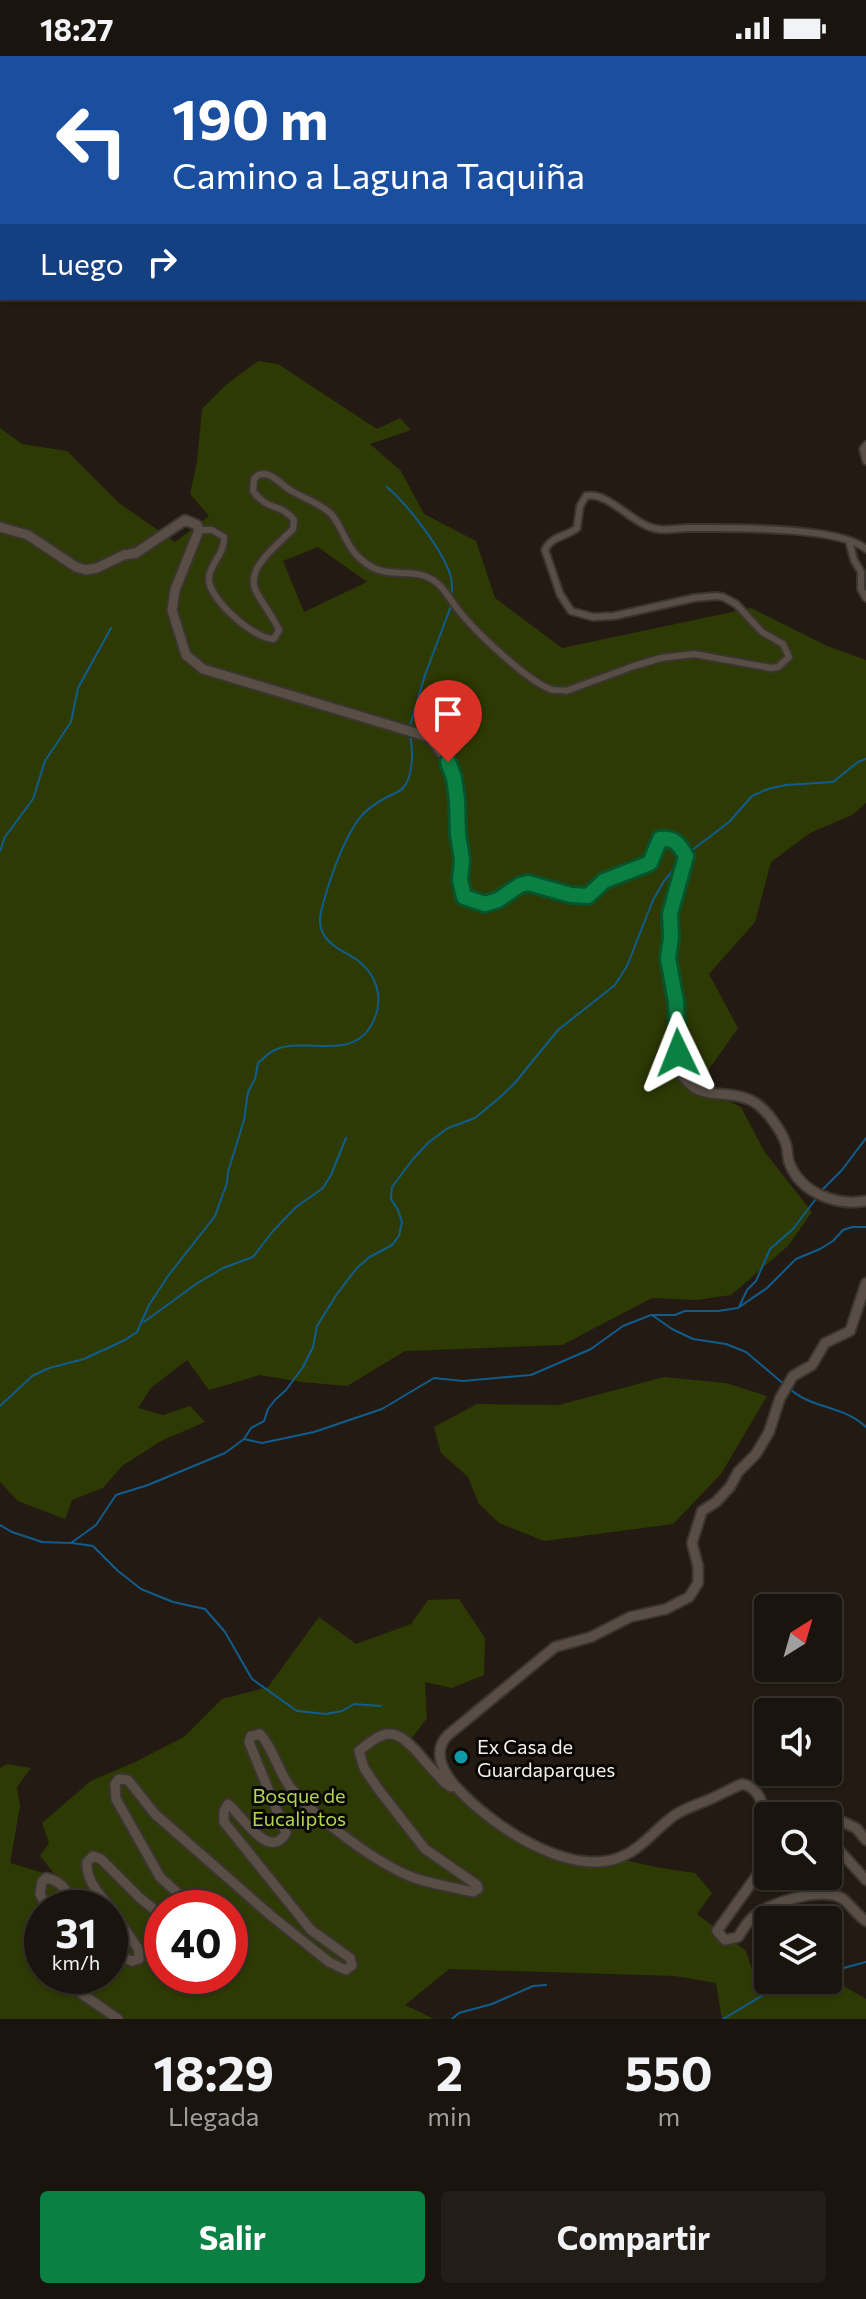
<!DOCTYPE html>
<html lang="es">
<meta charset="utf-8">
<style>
body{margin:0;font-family:Commissioner,sans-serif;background:#231d17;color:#f1f3f6;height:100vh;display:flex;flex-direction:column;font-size:30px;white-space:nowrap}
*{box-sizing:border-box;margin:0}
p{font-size:26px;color:#9f9e9e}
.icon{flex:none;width:44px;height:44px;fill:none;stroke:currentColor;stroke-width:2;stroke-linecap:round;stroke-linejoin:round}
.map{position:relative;height:1963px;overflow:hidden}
.drawer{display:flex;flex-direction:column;background:#1a140e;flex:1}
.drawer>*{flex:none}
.banner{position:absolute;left:0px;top:0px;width:866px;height:244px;box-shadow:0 2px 6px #0004,0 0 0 2px #38332e;background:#1a4fa0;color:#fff;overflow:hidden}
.needle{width:52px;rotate:37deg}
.controls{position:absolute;left:754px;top:1538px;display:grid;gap:16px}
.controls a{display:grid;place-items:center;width:88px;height:88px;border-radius:8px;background:#1a140e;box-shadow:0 2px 6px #0004,0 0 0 2px #38332e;font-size:40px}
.speed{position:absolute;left:24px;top:1834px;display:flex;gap:16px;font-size:40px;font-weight:700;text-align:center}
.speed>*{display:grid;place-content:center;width:104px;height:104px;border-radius:50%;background:#1a140e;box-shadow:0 2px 6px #0004,0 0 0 2px #38332e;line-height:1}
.speed small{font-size:20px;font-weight:400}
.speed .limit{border:12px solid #d22;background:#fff;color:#111}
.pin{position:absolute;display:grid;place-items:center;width:68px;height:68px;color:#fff;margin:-82px -34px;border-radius:50% 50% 50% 0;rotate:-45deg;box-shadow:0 0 8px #0007}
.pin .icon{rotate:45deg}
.me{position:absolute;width:88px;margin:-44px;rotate:358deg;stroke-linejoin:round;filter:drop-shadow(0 0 6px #0008)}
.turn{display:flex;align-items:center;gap:28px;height:168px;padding:0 40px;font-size:36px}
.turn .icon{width:104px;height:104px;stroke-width:2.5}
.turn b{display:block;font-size:56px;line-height:68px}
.then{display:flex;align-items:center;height:76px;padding:0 40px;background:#0003;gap:16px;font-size:30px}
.eta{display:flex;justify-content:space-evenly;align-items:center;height:136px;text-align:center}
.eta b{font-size:48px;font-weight:700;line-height:56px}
.action{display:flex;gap:16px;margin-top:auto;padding:16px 40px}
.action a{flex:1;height:92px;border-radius:8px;background:#0b8043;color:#fff;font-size:32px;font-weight:700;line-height:92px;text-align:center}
.action a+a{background:#231d17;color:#f1f3f6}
.status{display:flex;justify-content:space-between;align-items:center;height:56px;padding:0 40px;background:#1a140e;direction:ltr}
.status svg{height:22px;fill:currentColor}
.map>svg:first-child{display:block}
</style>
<div class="status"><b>18:27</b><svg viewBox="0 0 49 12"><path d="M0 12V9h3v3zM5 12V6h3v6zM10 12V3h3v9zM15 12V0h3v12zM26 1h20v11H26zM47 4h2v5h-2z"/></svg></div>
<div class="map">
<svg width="866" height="1963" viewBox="0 0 866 1963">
<rect width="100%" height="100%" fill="#231b13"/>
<path fill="#2e3a03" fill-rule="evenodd" d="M258 305 278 308 377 373 400 362 411 374 370 388 401 415 424 458 476 485 495 542 562 592 751 552 827 590 866 604V747L852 759 810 777 771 806 755 866 709 918 738 972 697 1030 741 1051 764 1095 812 1156 788 1190 731 1239 697 1244 652 1242 562 1289 405 1295 347 1330 302 1326 260 1319 209 1334 187 1304 151 1332 138 1352 163 1359 190 1350 205 1366 161 1385 122 1410 103 1432 72 1444 65 1463 18 1445 0 1426V372L22 388 67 395 119 447 175 486 209 460 190 438 197 406 202 353 227 328ZM318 491 367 526 304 556 283 505Z
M664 1321 726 1327 767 1340 721 1418 673 1468 544 1485 499 1467 479 1448 468 1421 441 1397 434 1371 477 1348 559 1349Z
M459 1543 485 1582 484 1619 452 1632 425 1626 427 1662 406 1690 435 1724 510 1779 572 1806 617 1802 655 1811 695 1817 712 1837 697 1858 746 1895 755 1923 828 1924V1921L866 1943V1963H722L716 1927 675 1920 449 1913 405 1949 434 1963H0V1712L7 1708 31 1712 17 1731 20 1750 10 1807 57 1821 40 1800 49 1787 42 1767 91 1725 135 1706 184 1681 222 1643 268 1631 319 1561 356 1588 411 1568 428 1544ZM42 1852H110V1920H42ZM162 1852H230V1920H162Z"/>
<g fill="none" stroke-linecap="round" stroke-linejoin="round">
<path stroke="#105d8d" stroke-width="2" d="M387 431C408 449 443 494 451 521 452 527 452 534 452 540
M409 673 425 619 451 550
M0 795 5 781 33 743 45 705 71 666 78 632 111 572
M687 798 729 766 752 740 768 733 785 729 833 726 858 706 866 703
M821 1135 842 1114 866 1082
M739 1251 747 1234 756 1225 770 1193 793 1173 818 1140
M652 1259 672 1273 693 1283 726 1288 746 1296 785 1329
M144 1266 196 1228 223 1212 253 1201 273 1175 296 1151 323 1132 331 1119 346 1082
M790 1333C812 1353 845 1350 866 1371
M0 1350 32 1320 49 1312 84 1303 125 1284 137 1276 149 1249 168 1220 215 1160 227 1127 228 1116 244 1064 248 1036 255 1023 258 1007C263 1003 270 995 277 993 306 982 348 1003 369 973 384 950 381 925 361 907 349 897 330 892 323 877 318 868 320 858 323 848 331 819 341 789 358 764 365 754 376 747 387 741 391 739 399 736 403 732 414 719 413 694 410 679
M244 1383 251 1372 264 1365 268 1353 275 1344 286 1334 303 1311 313 1291 317 1270 337 1238 356 1213 368 1202 392 1189 399 1180 402 1166 398 1154 391 1143 392 1131 413 1103 429 1086 448 1072 475 1062 498 1043 514 1028 558 974 615 929 627 910 653 844 664 825 680 806
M0 1469 12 1476 42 1486 71 1487 96 1469 116 1439 148 1429 225 1397 244 1383 262 1387 314 1376 382 1353 434 1322 463 1325 531 1319 591 1293 623 1270 651 1259H675L685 1255H718L738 1252 767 1232 796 1203 820 1193 833 1185 843 1174 852 1171H866
M72 1487 93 1490 118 1515 141 1533 173 1546 205 1553 225 1576 252 1623 297 1655 326 1658 342 1655 354 1648 381 1650
M828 1913H840L866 1906
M452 1963 459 1957 492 1948 533 1930 546 1929
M723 1963 765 1938 780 1932 791 1924"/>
<defs>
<path id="street" d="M866 389 863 393 866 405
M199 474H212L224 481C225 498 210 507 209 522 207 542 255 584 274 583L279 574C273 560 263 549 256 535 244 512 280 487 293 473L294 464C280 446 268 456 253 435L254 423C258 419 258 418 265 418 274 419 282 429 290 434 304 443 321 447 332 459 341 470 345 485 354 496 384 532 410 505 437 527 446 534 452 547 460 556 475 575 530 628 553 634 554 634 565 634 566 635L634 610 661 602 694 598 771 612 778 611 789 601 783 588 762 576 736 548 723 541 716 540 694 542 614 560 593 561 571 555 560 538 545 494C551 480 566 481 577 472L580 450 586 440C609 435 633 470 658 473 668 475 679 472 689 472 727 472 840 470 866 493
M849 485 854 504 861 516V533L866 542"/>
<path id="secondary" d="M0 471 28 479 76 511 86 514 97 512 124 499 136 497 185 464 197 469 199 474 175 534 172 554 186 599 203 613 429 681 448 706 454 722 457 744 458 778 462 804 460 824 464 841C472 844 481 848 488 847 503 845 512 827 527 828 545 828 567 839 588 840L604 825 650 807 660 783C674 781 679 788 686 800L670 858 671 882 668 902 676 946 679 1016C684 1021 690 1030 697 1033 714 1042 738 1034 757 1048 768 1056 781 1074 786 1088 788 1094 787 1100 789 1106 800 1137 836 1150 866 1145
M828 1762 830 1760 856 1772 866 1784
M768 1764C762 1749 760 1731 742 1728 730 1733 720 1739 708 1744 697 1749 685 1752 675 1759 656 1772 643 1792 621 1801 569 1822 492 1770 458 1733 444 1718 431 1696 448 1679L555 1591 591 1581 630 1561 666 1553 689 1541 698 1527V1510L692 1487 702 1455 716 1446 730 1431 738 1416 756 1398 769 1376 780 1342 793 1320 812 1309 825 1287 850 1275 866 1227
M828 1782 866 1824
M768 1804 717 1875 725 1884 738 1881C742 1875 747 1866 753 1861 770 1846 823 1830 843 1843 851 1849 857 1859 866 1865
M47 1852 40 1838 42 1826 46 1822C64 1825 68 1839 78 1852
M110 1852C99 1837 86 1825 87 1806L93 1800 101 1803 140 1842 162 1860
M110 1852 139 1894V1903L132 1905 124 1902 110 1888
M194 1852 160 1821 116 1743 115 1728 119 1723 128 1724 155 1758 269 1858 329 1906 346 1914 352 1909 350 1902 311 1874 224 1766V1755L228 1748C242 1759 269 1806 286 1777L249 1686 251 1680 260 1678C274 1693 278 1716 291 1732 316 1762 376 1807 412 1821 430 1828 453 1831 473 1836L478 1833 477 1829 425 1793 379 1734 364 1712 359 1695C385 1673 395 1671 418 1697 426 1707 435 1716 444 1726L451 1731 455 1730
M69 1920 82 1938 118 1963"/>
</defs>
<use href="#street" stroke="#3b3530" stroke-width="10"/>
<use href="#secondary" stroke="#3b3530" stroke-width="13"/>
<use href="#street" stroke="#584e45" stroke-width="6"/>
<use href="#secondary" stroke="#584e45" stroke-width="9"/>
</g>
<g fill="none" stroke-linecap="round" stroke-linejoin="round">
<defs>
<path id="route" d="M448 706 454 722 457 744 458 778 462 804 460 824 464 841 485 848 498 844 520 829 528 827 571 839 588 840 604 825 650 807 660 783C674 781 679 788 686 800L670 858 671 882 668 902 676 946 678 997"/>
</defs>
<use href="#route" stroke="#07532c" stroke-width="20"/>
<use href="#route" stroke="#0b8043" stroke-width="14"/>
</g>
<circle fill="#0f9aa8" stroke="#090604" stroke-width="3" cx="461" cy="1701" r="8"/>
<g text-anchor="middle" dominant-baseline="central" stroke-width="6" stroke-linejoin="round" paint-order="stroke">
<g font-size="20" fill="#f5efea" stroke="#090604" text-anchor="start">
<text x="477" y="1690">Ex Casa de<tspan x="477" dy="23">Guardaparques</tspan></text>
</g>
<g font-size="20" fill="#b2d452" stroke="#090604">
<text x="299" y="1739">Bosque de<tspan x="299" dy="23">Eucaliptos</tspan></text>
</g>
</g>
</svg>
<div class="controls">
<a><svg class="needle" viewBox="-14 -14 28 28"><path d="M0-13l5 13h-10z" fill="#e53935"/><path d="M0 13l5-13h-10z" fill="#9f9e9e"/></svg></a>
<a><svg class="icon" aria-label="sound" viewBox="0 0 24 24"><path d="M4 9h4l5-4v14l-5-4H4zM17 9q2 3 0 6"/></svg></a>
<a><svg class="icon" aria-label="search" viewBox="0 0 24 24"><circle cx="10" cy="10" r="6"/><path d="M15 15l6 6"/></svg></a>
<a><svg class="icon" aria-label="layers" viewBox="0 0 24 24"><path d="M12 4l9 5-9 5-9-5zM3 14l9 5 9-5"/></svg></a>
</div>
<div class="speed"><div>31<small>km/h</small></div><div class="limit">40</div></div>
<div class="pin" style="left:448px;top:706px;background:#d93025"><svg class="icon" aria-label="arrive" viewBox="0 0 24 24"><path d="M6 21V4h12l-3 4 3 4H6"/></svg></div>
<svg class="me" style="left:678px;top:997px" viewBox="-20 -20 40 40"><path d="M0-17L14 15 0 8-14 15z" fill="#0b8043" stroke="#fff" stroke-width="4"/></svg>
<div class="banner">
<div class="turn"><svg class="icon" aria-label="left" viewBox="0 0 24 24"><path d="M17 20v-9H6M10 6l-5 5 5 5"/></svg><div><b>190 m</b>Camino a Laguna Taquiña</div></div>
<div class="then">Luego<svg class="icon" aria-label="right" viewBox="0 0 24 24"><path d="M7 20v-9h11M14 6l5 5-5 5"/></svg></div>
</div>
</div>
<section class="drawer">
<div class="eta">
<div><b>18:29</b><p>Llegada</p></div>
<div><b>2</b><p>min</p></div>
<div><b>550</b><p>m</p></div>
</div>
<div class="action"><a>Salir</a><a>Compartir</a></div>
</section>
